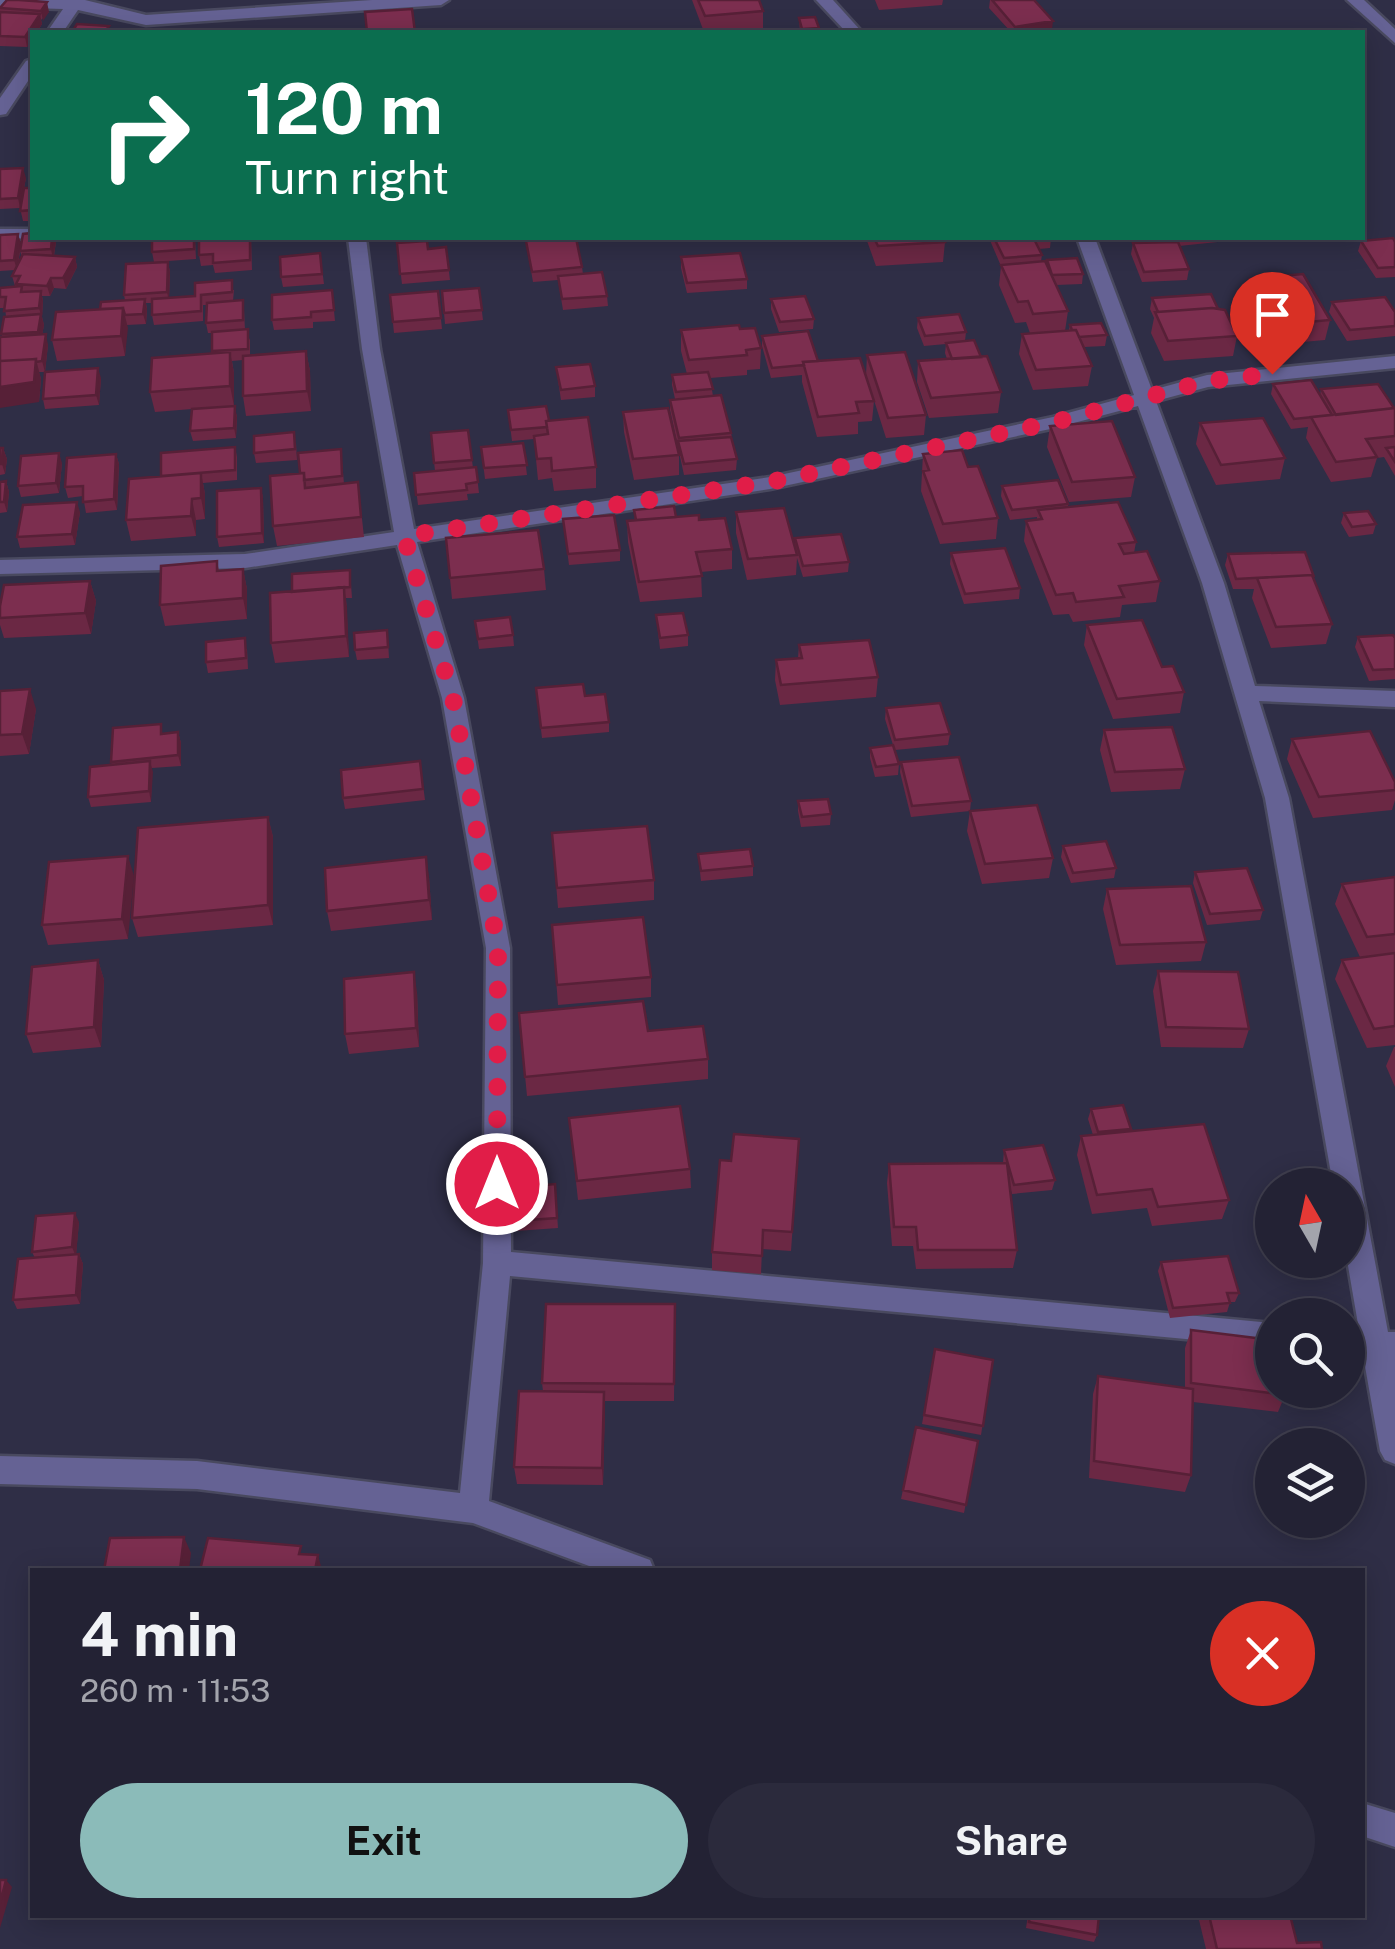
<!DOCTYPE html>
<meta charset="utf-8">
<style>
body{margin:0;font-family:"Public Sans",sans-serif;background:#2b2a3c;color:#f1f3f6;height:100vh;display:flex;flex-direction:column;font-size:38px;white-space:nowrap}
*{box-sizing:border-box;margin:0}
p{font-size:32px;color:#a3a4ac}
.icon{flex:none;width:55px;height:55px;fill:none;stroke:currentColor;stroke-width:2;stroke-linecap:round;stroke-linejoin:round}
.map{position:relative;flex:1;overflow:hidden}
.drawer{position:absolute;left:30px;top:1568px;width:1335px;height:350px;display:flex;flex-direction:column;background:#232234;border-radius:0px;box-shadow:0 5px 25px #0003,0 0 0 2px #403f4f}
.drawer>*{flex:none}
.hud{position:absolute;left:30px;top:30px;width:1335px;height:210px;border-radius:0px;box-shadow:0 5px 25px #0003,0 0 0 2px #403f4f;background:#0b6e4f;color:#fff;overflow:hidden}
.needle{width:65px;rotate:351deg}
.buttons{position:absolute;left:1255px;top:1168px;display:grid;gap:20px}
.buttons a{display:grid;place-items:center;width:110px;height:110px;border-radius:50%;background:#232234;box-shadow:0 5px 25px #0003,0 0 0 2px #403f4f;font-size:50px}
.pin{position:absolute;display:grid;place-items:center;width:85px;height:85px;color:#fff;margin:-102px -42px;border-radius:50% 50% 50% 0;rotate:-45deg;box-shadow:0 0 10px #0007}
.pin .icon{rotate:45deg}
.me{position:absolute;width:110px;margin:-55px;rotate:0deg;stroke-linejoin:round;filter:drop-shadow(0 0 8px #0008)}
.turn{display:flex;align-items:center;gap:35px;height:210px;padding:0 50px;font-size:45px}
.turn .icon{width:130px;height:130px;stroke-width:2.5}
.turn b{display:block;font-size:70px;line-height:85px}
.round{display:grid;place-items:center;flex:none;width:105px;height:105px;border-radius:52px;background:#2b2a3c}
.head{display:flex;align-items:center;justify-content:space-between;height:170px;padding:0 50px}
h1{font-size:60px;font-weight:700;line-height:75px}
.primary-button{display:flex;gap:20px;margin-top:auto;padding:20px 50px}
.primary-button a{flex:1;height:115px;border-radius:60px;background:#8bbbb9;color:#111;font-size:40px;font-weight:700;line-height:115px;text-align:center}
.primary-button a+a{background:#2b2a3c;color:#f1f3f6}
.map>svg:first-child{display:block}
</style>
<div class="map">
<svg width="1395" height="1949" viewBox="0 0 1395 1949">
<rect width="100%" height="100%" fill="#2f2e46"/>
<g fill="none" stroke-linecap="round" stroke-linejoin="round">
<defs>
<path id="street" d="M0 0H85L146 15 372 0H449L441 5 146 25 78 10 63 32H47L63 9 0 7Z
M816 0H833L862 32H846Z
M1347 0H1364L1395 29V43Z
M32 59V75L6 114 0 115V98L26 61Z
M0 229H32V238H39L0 239Z
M348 238H366L380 349 414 529 770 477 1053 417 1134 395 1077 238H1095L1152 390 1207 375 1395 356V368L1208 387 1156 401 1224 583 1255 686 1395 691V707L1259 701 1289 798 1388 1332H1395V1464L1385 1460 1380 1451 1363 1355 1348 1354V1330H1359L1347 1260 1348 1185H1333L1265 798 1202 583 1138 406 1055 428 770 489 417 542 464 698 510 948 511 1252 1272 1323V1347L510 1276 489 1501 650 1560 654 1570H600L473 1523 197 1489 0 1484V1456L197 1461 460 1493 483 1263 486 948 442 698 397 545 245 568 0 574V560L245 554 394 532 362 349Z
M1362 1803 1395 1813V1847L1362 1836Z"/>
</defs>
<use href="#street" stroke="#49495f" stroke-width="5"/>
<use href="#street" fill="#656294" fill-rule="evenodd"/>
</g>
<path fill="#6b2844" d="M692 0H759L763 11V30L734 32H704Z
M875 0H943L942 5 879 10Z
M990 0H1034L1052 30 1040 32H1011L989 8Z
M0 8 49 12 41 20 42 24 37 32H32V39L27 47 0 46Z
M799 18 819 28V32H800Z
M0 169 26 178 24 188H32V221H23L20 208 0 209Z
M18 234 21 244 18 266 22 257 20 251 56 242 54 256 75 257 77 267 66 289 54 288 50 296H42L43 301 42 317 44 325 42 335 48 345 45 372H39L41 379 39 402 1 334 6 316 5 308H0V288L15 286 12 276 15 270 0 271V235Z
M152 238H195L196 259 154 262 152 252Z
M199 238H251L252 270 215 273 213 265 201 266 199 255Z
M866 238H944L945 242 943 262 876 266Z
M989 238H1051L1050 248 1039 249 1042 255 1041 261 1046 264 1047 260 1083 274 1082 284 1056 285 1068 311 1065 331 1069 330 1070 325 1107 335 1105 346 1084 347 1092 366 1088 386 1033 390 1019 354 1022 334 1030 333 1026 322 1015 323 999 285 1001 266Z
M1161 238H1228L1227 241 1179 246 1189 269 1187 280 1142 282 1131 254 1133 243 1164 242Z
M526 241 582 267 583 274 607 296 608 306 563 310 558 280 533 282Z
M1361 241 1395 242V277L1376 278 1358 251Z
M397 243 428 249 446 247 450 280 402 284Z
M320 253 324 284 283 287 281 277Z
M681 257 747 279V289L687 293 681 268Z
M168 262 170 272 169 298 195 296V283L234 290 233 301 244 310 245 330 250 340V355L306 351 310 371 311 411 246 416 243 396V360L232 361 234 373V406L237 417 236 438 193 441 190 431 192 409 155 412 150 392 213 354 212 333H208L206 323 207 305H203V321L154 325 152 315V303H146L147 309 146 324 127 325 125 356 57 361 52 340 100 309 125 300 124 295Z
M1250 279 1330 320 1325 340 1260 346 1242 313Z
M479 288 483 320 445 324 442 291Z
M332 290 335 321 313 322V328L274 330 272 320Z
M438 291 442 329 394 333 390 295Z
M1152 298 1218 309 1237 336 1233 356 1164 361 1151 333 1154 318 1150 309Z
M771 299 814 319 813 329 779 332 771 309Z
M1332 302 1395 312V336L1347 341 1329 312Z
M918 318 966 332 965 341 981 357 1001 392 998 413 929 418 917 382 918 361 947 359 945 353 946 344 924 346 917 328Z
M740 329 761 348 760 369 747 370V375L710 378 713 396 731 433 737 459 736 470 684 475 670 410V400L675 399 672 385V375L687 374 681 351V330Z
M762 336 818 361 874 401 872 421 858 422V434L817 437 802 382V375L771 378 762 346Z
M867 355 926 415 924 435 886 438 866 375Z
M556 367 595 386V397L561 400Z
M101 378 99 405 45 409 43 399Z
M1273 384 1320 395 1321 389 1395 408V476L1384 457 1377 458 1371 477 1331 482 1306 438 1308 427 1291 429 1271 394Z
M508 410 549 420 596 467V488L554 491 552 478 538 480 534 439 512 441Z
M623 412 679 455V475L634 480 624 432Z
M1200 423 1285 458 1280 479 1216 485 1196 444Z
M1050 426 1135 477 1131 497 1069 502 1047 447Z
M468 430 473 468 476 467 479 493 467 494 468 500 418 505 414 473 435 471 431 433Z
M296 443 297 460 256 463 254 453Z
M523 443 527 475 485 479 481 447Z
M235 447 237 457V480L203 483 205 494V519L196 520V536L131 541 126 520 161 476Z
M0 448H3L7 459 5 474 0 475Z
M341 449 344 484 358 482 364 537 277 546 273 526 300 473Z
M116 454 119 464 117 510 86 513 83 496 68 498 65 487Z
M923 454 968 467 998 518 996 539 940 544 921 491Z
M62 463 59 493 21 497 18 486Z
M6 481 9 492 7 512 0 513V482Z
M1002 486 1068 504V507L1136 542 1134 553 1160 581 1156 602 1122 605 1120 617 1073 622 1069 614 1053 615 1024 541 1026 521 1037 520V517L1010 520 1001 496Z
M261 488 263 498 264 543 219 547 217 537Z
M634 510 699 520 732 549V569L701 572 702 597 640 602 628 542 627 521H635Z
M80 512 75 545 20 548 17 537Z
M736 512 795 545V538L849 562 848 572 803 577 797 558 796 575 747 580 736 533Z
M1344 513 1376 524 1373 534 1349 537 1341 523Z
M563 519 620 550V561L569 565Z
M446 538 544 569 546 590 452 599Z
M951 553 1020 588 1019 599 964 604 950 564Z
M1228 554 1313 578 1332 624 1326 644 1271 648 1252 598 1254 589H1233L1225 565Z
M217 561 219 571 243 569 247 589V619L165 626 160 605Z
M350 570 352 598H346L349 657 275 663 271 643 292 592Z
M90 581 96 601 91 634 4 638 0 625V606Z
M656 615 688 635V646L660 649Z
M475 621 513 635 514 646 479 649Z
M1087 625 1162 667 1184 692 1180 713 1113 719 1084 645Z
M1358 637 1395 638V679L1369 681 1355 647Z
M388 640 389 658 357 660 355 650Z
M799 645 878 677 876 697 780 705 775 680 776 660 798 658Z
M247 649 248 669 208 673 206 662Z
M536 688 585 696 609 722V732L542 738Z
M0 691 36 709 29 754 0 756Z
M886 708 950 734 948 745 895 750 899 764 898 775 875 777 870 758V748L893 745 885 719Z
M1104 730 1185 769 1180 789 1111 792 1100 750Z
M178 732 181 743V766L152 768 151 802 91 807 88 797 112 765 111 762 164 733Z
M1292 739 1395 782V800L1392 810 1313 818 1287 759Z
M420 761 425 800 345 809 343 798Z
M901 762 971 801 970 811 911 817 900 772Z
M798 801 831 814 830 825 801 827 798 811Z
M970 811 1053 858 1049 878 982 884 967 831Z
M268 817 273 837V925L138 937 132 918Z
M552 833 654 880V900L558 908Z
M1063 846 1116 868 1114 878 1071 883 1061 857Z
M698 854 753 866V876L701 881Z
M128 856V939L48 945 42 925Z
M1195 872 1263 910 1260 920 1207 925 1193 883Z
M429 877 432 920 331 931 327 911Z
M1395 877V953L1360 957 1335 904 1342 884Z
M1107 889 1206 942 1201 961 1116 965 1103 909Z
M552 925 651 977V997L558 1005Z
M1395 953V1045L1367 1048 1335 979 1342 960Z
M98 960 104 980 101 1047 33 1053 26 1034Z
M1158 971 1249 1029 1243 1048 1161 1047 1153 991Z
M417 992 419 1047 349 1054 345 1034Z
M519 1013 648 1031 708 1059V1079L527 1096Z
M1394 1047H1395V1087L1386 1066Z
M1091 1109 1131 1129 1130 1131 1229 1200 1222 1219 1152 1226 1147 1208 1092 1214 1077 1155 1081 1136 1093 1135 1088 1119Z
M569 1118 690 1169 691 1188 578 1200Z
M799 1139 791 1251 762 1249 761 1274 712 1270V1252L731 1161Z
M1004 1150 1055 1180 1052 1190 1012 1194 1009 1183 1017 1250 1013 1268 916 1269 913 1246H892L887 1183 889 1164 1003 1163Z
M555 1184 558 1228 516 1231 515 1221Z
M79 1222 76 1254H79L83 1264 80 1304 17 1309 13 1300 35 1258 32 1252Z
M1161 1262 1239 1293 1235 1302H1230L1227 1312 1170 1318 1158 1271Z
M675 1304 674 1401H605L603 1485 517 1484 514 1467 543 1391 542 1383Z
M1191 1330 1285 1395 1278 1412 1193 1402 1191 1475 1185 1492 1089 1478 1093 1394 1098 1376 1185 1388V1348Z
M935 1349 993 1360 981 1435 922 1424Z
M916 1427 978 1441 964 1513 901 1499Z
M1028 1915H1099L1097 1935 1094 1942 1026 1928Z
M1202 1915H1290L1297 1943 1322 1949H1206L1199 1920Z"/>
<path fill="#572037" d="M47 2 49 12 43 21 41 11Z
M40 14 42 24 37 32H32V39L27 47 25 37Z
M1053 21 1052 30 1040 32H1015V27Z
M23 168 26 178 20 208 18 198Z
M18 234 21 244 17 270 14 260Z
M52 238H54L56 242 53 260 51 249Z
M75 257 77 267 66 289 63 278Z
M168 262 170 272 169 302 167 292Z
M51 278 54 288 50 296 47 286Z
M41 291 43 301 42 317 44 325 41 342 38 332 41 315 39 308Z
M145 299 147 309 146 324 143 314Z
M123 308 128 328 125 356 121 336Z
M46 334 48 345 45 372 42 361Z
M306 351 310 371 311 411 307 391Z
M230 352 234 373V406L230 386Z
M36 359 41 379 39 402 0 408V387Z
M98 368 101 378 99 405 96 395Z
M235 406 237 417 236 438 234 428Z
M3 448 7 459 5 474 2 464Z
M59 453 62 463 59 493 56 483Z
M116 454 119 464 117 510 114 499Z
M201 473 205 494V519L201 498Z
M6 481 9 492 7 512 4 502Z
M261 488 263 498 264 543 262 533Z
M192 499 196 520V536L191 516Z
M77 502 80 512 75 545 72 534Z
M243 569 247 589V619L243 598Z
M90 581 96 601 91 634 85 613Z
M344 587 347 607 349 657 346 636Z
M30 689 36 709 29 754 22 734Z
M178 732 181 743V766L178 755Z
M150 761 153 772 151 802 149 791Z
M268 817 273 837V925L268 905Z
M128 856 134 876 128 939 122 919Z
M426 857 429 877 432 920 429 900Z
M98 960 104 980 101 1047 94 1027Z
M414 972 417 992 419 1047 416 1028Z
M75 1213 79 1222 76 1257 72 1247Z
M79 1254 83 1264 80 1304 76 1295Z
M604 1392 605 1409 603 1485 602 1468Z
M184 1537 191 1553 189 1570H180Z
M318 1555 322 1570H315Z
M6 1880 12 1887 0 1928V1903Z"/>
<path fill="#7c2e4f" stroke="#572037" stroke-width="2.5" d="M7 0H19L47 2 41 11 0 8Z
M698 0H759L763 11 705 16Z
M992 0H1034L1053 21 1015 27Z
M412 9 415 32H367L365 12Z
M0 12 40 14 25 37 0 36Z
M815 17 819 28 802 29 799 18Z
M77 24 109 26 105 32H72Z
M23 168 18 198 0 199V169Z
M24 188H32V210L20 211Z
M32 233V238H52L51 249 20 251 23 234Z
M18 234 14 260 0 261V235Z
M152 238H194V249L152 252Z
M199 238H250V260L213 263V254L199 255Z
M576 238 582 267 532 272 526 241Z
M874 238H944L945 242 878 246Z
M994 238H1050L1034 239 1042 255 1004 258Z
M1393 238 1395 242V267L1378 268 1361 241Z
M427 241 428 249 446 247 449 270 400 274 397 243Z
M1178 242 1189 269 1144 272 1133 243Z
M320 253 322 274 281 277 280 257Z
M740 253 747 279 687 283 681 257Z
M23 254 75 257 63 278H51L47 286 16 284 20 276H12Z
M1077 258 1083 274 1052 275 1047 260Z
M1045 261 1068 311 1033 314 1028 301 1018 302 1001 265Z
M168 262 167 292 124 295 126 264Z
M602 272 607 296 562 299 558 276Z
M1303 274 1330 320 1264 326 1246 293 1257 292 1250 279Z
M232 280V292L201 295V311L152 315V299L195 296V283Z
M22 286 21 292 41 291 39 308 4 311 6 297H0V288Z
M479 288 482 310 444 313 442 291Z
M332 290 334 310 311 312V317L272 320V295Z
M438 291 441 318 393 322 390 295Z
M1211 294 1218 309 1212 308 1158 312 1152 298Z
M805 296 814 319 780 322 771 299Z
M1385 297 1395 312V326L1350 330 1332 302Z
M145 299 143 314 125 315 123 308 100 309 101 302Z
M243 300V320L206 323 207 303Z
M123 308 121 336 52 340 56 312Z
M1212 308 1225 310 1237 336 1168 341 1155 312Z
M41 314 38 332 1 334 4 317Z
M959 314 966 332 925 336 918 318Z
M1101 323 1107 335 1079 337 1076 330H1072L1070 325Z
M739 325 740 329 755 328 761 348 746 350 747 355 689 360 681 330Z
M248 329V349L212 351V332Z
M1076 330 1092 366 1036 370 1022 334Z
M808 331 818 361 803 362 804 365 772 368 762 336Z
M46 334 42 361 36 362V359L0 361V337Z
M974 340 981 357 952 359 946 343Z
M306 351 307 391 243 396V356Z
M230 352V386L150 392 152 358Z
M905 352 926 415 888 418 867 355Z
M987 356 1001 392 931 398 918 361Z
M860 358 874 401 856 402 859 413 818 417 803 362Z
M36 359 34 382 0 387V361Z
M590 364 595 386 561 390 556 367Z
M98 368 96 395 43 399 45 372Z
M708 372 713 389 676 392 672 375Z
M1311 380 1332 415 1294 419 1273 384Z
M1378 384 1394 408 1336 415 1321 389Z
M721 395 731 433 679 438 670 400Z
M235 406 234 428 190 431 192 409Z
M546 406 549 420 546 421 547 427 511 430 508 410Z
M668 408 679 455 633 459 623 412Z
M1395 408V436L1366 439 1377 457 1336 462 1311 417Z
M588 417 596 467 552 471 551 458 537 459 534 436 548 434 546 421Z
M1263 418 1285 458 1221 465 1200 423Z
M1112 421 1135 477 1072 482 1050 426Z
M468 430 472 460 434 463 431 433Z
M294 432 295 449 254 453V436Z
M731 437 737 459 684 464 678 441Z
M523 443 527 465 484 468 481 447Z
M235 447V470L161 476V453Z
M1395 447V462L1386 448Z
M0 448H3L2 464H0Z
M341 449 342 476 304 480V473H300L298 453Z
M962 450 968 467 978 466 998 518 943 524 923 471 929 470 923 454Z
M59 453 56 483 18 486 21 456Z
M116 454 114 499 83 502V486L65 487 67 458Z
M476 467 478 482 466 484 467 490 416 495 414 473Z
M201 473V498L192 499 191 516 126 520 129 479Z
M304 473 305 488 358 482 361 517 273 526 270 476Z
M1058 480 1068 504 1012 510 1002 486Z
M6 481 4 502H0V482Z
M261 488 262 533 217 537V491Z
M77 502 72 534 17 537 23 505Z
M1118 502 1136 542 1119 544 1124 554 1147 551 1160 581 1119 586 1124 597 1076 602 1073 593 1056 595 1026 521 1042 519 1038 510Z
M674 506 676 517 636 520 634 510Z
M784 508 797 555 748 559 736 512Z
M1368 511 1376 524 1352 527 1344 513Z
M614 515 620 550 568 554 563 519Z
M699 515V520L725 518 732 549 696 552 702 576 639 582 627 521Z
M538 530 544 569 450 578 446 538Z
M841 534 849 562 803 566 795 538Z
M1005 548 1020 588 965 594 951 553Z
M1305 552 1314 577 1312 575 1236 579 1228 554Z
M217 561V571L243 569V598L160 605 161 566Z
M350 570V587L292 592V574Z
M1312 575 1332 624 1276 627 1257 578Z
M90 581 85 613 0 618V606L4 585Z
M344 587 346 636 271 643 270 593Z
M683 613 688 635 660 638 656 615Z
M510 617 513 635 478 639 475 621Z
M1142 620 1162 667 1173 666 1184 692 1117 699 1087 625Z
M387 630 388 647 355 650 354 633Z
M1393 635 1395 638V669L1373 670 1358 637Z
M245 638 246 658 206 662V642Z
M869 640 878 677 781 685 776 660 802 658 799 645Z
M583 684 585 696 605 694 609 722 541 728 536 688Z
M30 689 22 734 0 735V691Z
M940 703 950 734 895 740 886 708Z
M161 724V734L178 732V755L111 762 113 728Z
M1172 727 1185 769 1115 772 1104 730Z
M1370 731 1395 782V790L1319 797 1292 739Z
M893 745 899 764 876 767 870 748Z
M959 757 971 801 912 806 901 762Z
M150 761 149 791 88 797 90 767Z
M420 761 423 789 343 798 341 770Z
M828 799 831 814 802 817 798 801Z
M1037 805 1053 858 985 864 970 811Z
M268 817V905L132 918 138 828Z
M647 826 654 880 557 888 552 833Z
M1106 841 1116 868 1073 873 1063 846Z
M750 849 753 866 701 871 698 854Z
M128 856 122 919 42 925 49 862Z
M426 857 429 900 327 911 325 868Z
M1247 868 1263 910 1210 914 1195 872Z
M1395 877V934L1367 937 1342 884Z
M1191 886 1206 942 1120 945 1107 889Z
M643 917 651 977 557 985 552 925Z
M1395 953V1026L1374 1029 1342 960Z
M98 960 94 1027 26 1034 32 967Z
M1158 971 1238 972 1249 1029 1166 1027Z
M414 972 416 1028 345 1034 344 979Z
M643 1001 648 1031 703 1026 708 1059 525 1077 519 1013Z
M1123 1105 1131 1129 1098 1132 1091 1109Z
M680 1106 690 1169 577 1181 569 1118Z
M1204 1124 1229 1200 1158 1207 1152 1189 1097 1195 1081 1136Z
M734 1134 799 1139 792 1232 763 1230 762 1256 712 1252 720 1160 731 1161Z
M1043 1145 1055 1180 1014 1185 1004 1150Z
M1007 1163 1017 1250H918L916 1227H894L889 1164Z
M555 1184 557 1218 515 1221 513 1188Z
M75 1213 72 1247 32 1252 36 1216Z
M79 1254 76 1295 13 1300 18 1259Z
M1228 1256 1239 1293H1227L1230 1303 1173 1308 1161 1262Z
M546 1304H675L674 1384 542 1383Z
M1191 1330 1272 1340V1390H1285V1395L1191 1383Z
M935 1349 993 1360 983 1426 924 1415Z
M1098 1376 1193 1389 1191 1475 1094 1461Z
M519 1391 604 1392 602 1468 514 1467Z
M916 1427 978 1441 966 1505 903 1490Z
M184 1537 180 1570H104L110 1538Z
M208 1538 301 1546 299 1554 318 1555 315 1570H200Z
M0 1880H6L0 1903Z
M1030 1915H1099L1097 1935 1029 1922Z
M1209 1915H1290L1297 1943 1321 1942 1322 1949H1217Z"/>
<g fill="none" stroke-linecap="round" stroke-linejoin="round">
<path stroke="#e11d48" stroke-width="18" stroke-dasharray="0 32.4" d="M497 1184 498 948 453 698 404 536 770 482 1055 422 1207 381 1272 374"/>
</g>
</svg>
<div class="buttons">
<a><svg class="needle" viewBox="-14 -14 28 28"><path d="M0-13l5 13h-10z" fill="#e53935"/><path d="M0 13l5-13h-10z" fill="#a3a4ac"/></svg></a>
<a><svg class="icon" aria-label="search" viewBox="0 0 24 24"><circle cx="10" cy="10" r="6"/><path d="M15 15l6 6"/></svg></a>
<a><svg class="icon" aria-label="layers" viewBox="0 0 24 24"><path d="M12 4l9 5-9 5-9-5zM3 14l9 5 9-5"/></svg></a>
</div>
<div class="pin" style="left:1272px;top:374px;background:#d93025"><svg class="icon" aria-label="arrive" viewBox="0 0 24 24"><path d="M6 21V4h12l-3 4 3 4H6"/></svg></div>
<svg class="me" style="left:497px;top:1184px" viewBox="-20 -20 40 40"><circle r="17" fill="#e11d48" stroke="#fff" stroke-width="3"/><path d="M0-11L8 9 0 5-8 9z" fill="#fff"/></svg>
<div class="hud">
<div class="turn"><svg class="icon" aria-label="right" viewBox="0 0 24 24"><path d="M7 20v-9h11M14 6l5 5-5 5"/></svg><div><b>120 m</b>Turn right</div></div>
</div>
<section class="drawer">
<div class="head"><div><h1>4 min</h1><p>260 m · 11:53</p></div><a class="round" style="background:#d93025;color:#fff"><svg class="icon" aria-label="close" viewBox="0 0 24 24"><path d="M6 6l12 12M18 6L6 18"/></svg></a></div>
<div class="primary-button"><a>Exit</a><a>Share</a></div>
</section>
</div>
